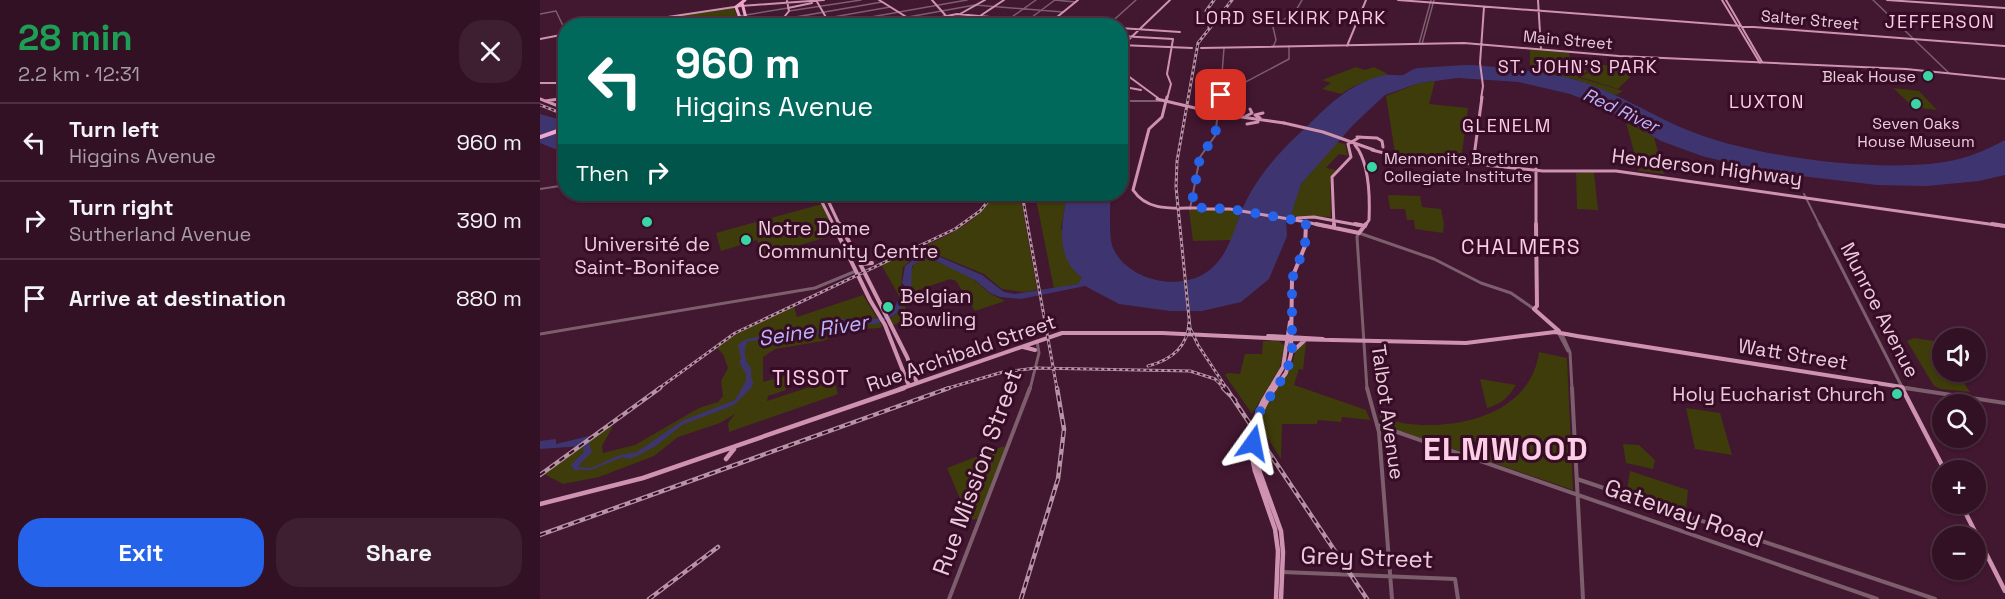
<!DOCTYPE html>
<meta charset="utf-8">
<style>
body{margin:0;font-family:"Space Grotesk",sans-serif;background:#3d1f31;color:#f1f3f6;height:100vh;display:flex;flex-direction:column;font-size:22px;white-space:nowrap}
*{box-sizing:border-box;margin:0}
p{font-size:20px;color:#a89da6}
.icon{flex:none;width:33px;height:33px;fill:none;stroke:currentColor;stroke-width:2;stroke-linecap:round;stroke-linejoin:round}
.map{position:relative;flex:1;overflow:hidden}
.details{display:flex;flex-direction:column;background:#321124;width:540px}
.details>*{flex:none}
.guide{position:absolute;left:18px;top:18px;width:570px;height:183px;border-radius:24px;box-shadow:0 2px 4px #0004,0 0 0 2px #4d3141;background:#00695c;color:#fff;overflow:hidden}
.tools{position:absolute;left:1392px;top:328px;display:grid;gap:12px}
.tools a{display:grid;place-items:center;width:54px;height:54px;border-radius:50%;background:#321124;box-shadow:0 2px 4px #0004,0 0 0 2px #4d3141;font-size:30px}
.pin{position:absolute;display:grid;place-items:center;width:51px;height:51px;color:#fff;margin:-26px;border-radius:12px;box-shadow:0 3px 9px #0006}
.me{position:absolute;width:66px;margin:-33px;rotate:12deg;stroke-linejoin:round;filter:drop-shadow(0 0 4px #0008)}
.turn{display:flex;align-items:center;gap:21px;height:126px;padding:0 18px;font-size:27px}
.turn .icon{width:78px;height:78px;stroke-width:2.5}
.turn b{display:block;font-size:42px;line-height:51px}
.then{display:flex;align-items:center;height:57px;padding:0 18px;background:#0003;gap:12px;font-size:22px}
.round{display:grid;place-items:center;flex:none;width:63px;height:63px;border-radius:24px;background:#3d1f31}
.summary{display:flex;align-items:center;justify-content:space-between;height:102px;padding:0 18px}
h1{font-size:36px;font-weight:700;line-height:45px;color:#1e9e55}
.cta{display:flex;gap:12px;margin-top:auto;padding:12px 18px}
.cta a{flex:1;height:69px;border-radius:24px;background:#2563eb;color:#fff;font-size:24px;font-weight:700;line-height:69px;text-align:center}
.cta a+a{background:#3d1f31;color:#f1f3f6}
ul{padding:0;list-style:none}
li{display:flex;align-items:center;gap:18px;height:78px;padding:0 18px;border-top:2px solid #4d3141}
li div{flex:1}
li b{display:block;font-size:22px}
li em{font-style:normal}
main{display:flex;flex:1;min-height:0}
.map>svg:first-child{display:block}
</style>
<main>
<section class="details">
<div class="summary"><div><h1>28 min</h1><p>2.2 km · 12:31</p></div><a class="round"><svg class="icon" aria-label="close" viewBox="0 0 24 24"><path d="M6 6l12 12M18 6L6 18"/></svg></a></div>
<ul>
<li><svg class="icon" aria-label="left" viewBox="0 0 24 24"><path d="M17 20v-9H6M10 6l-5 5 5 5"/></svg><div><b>Turn left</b><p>Higgins Avenue</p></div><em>960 m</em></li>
<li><svg class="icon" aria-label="right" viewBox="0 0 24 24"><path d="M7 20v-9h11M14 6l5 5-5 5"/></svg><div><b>Turn right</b><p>Sutherland Avenue</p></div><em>390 m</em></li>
<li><svg class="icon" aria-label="arrive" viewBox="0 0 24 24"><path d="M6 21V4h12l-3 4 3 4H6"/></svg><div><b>Arrive at destination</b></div><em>880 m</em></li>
</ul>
<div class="cta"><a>Exit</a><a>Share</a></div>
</section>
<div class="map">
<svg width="1465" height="599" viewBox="0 0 1465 599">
<rect width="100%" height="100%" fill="#421730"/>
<path fill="#3e3c0a" d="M194 8 200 25 105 26 110 20Z
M990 49 1029 53 1031 65 1048 71 1037 77 1083 91 1076 95 1034 79 990 71Z
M1055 64 1073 66 1075 69 1093 74 1078 89 1040 77 1054 70Z
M816 67 825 70 834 67 848 74 814 86 801 94 782 89 791 83 782 80Z
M895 81 889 104 928 108 921 160 855 153 846 96 879 83Z
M1353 88 1379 91 1397 110 1373 107Z
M1086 122 1114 137 1124 174 1099 171Z
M797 142 805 144 808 156 799 154 786 168 796 170 790 178 791 217 750 216 761 184Z
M1054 172 1058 210 1037 209 1036 173Z
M455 194H480L497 290 484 292 462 289 444 274 393 253 371 260 363 267 361 286 365 289V293L360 298 341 264C380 247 432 232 455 194Z
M495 194H527L521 228 536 273 542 278 543 283 514 289Z
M848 195 880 196 882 207 901 209 904 224 903 233 875 229 874 220H867L865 209H850Z
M282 204 298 234 222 256 217 240 181 251 176 233Z
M688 209 701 211 692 240 653 241 649 210Z
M389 258 430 276 449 293 465 301 435 311 416 281 410 279 378 290 380 300 365 306 368 320 353 325 349 319C359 314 369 296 370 286 371 270 370 260 389 258Z
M323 295 342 326 340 328 308 330 283 341 235 349 223 357V382L245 376 246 390 228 396 227 401 294 379 298 394 189 432 188 423 195 414 180 423 138 437 114 456 59 477 23 484 4 474 71 425 72 428 62 446 63 453 95 445 159 408 178 402 183 396 181 381 188 368 183 354 176 347 210 326 254 306 257 317Z
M1374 338 1400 342 1402 346V372H1416L1430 392 1401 389 1394 386 1367 341Z
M723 341H739L745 346 739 370 712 414 685 375 688 373 700 374 705 354H722Z
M766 342 763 370 759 369 754 385 826 410 830 420 802 417 801 422 778 420 777 424H742L741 459 718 423 724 408 751 368 756 349Z
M999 352 1027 358 1033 490 843 425 839 414C852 423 872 425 888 425 936 425 992 406 999 352Z
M940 379 976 385C968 398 961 404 947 408Z
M1146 408 1180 413 1192 455 1155 449Z
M1083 444 1099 445 1115 460 1113 469 1086 463Z
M464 446 465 449 438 519 429 520 407 468Z
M1090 471 1148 490 1146 510 1087 490Z"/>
<path fill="#3e3570" d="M934 65C967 68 1000 71 1033 79 1073 90 1107 113 1145 129 1209 157 1351 176 1419 159 1435 155 1450 148 1465 140V175L1439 181 1387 186 1337 185 1227 172 1162 156 1121 141 1061 106 1030 94 979 82 918 78 879 83 845 95 813 125 761 184 752 212 746 223 747 236 729 279 701 302 662 311H630L579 304 545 286 481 299 460 297 450 293 435 280 392 259 380 260 372 266 371 289 359 311 350 318 335 324H302L269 338 208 341C202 350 205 362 211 368V377L213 382 212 387 194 405 142 425 117 445 99 455 89 459 83 457 51 470H34L31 465 44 452 43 446 0 449V441L16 439V444L53 435 49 444 52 452 40 464 39 467 51 468 80 455 97 452 142 421 195 400 206 381V374L199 362 201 359 198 345C212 327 266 346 286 325L281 319C294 318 341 322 350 315 355 311 355 304 359 299 364 294 365 294 366 287L362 283 365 266 376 258 393 254 442 275 464 292 475 294 538 284 542 278C514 256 522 224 527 194H570C571 208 568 236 573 248 587 279 634 291 664 274 691 257 693 227 706 201 719 175 739 152 760 133 786 108 808 83 845 75 851 74 857 76 863 75 868 73 873 68 879 68 897 67 916 65 934 65Z
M0 114 25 121V153L0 143Z"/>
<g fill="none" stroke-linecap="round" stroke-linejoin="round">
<path stroke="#7c5e6d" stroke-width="1.5" d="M514 0 536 2
M1333 0 1409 73
M249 11 321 0
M0 14 16 11 26 32
M194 17 248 8
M204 26 342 2
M242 26 350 7
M280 26 427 0
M318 26 435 5 523 12
M459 26 496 0
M480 26 515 0
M567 26 596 0
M879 44 891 0
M882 44 894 0
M733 47 736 40 733 27 755 12 762 0
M681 95 749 59V46
M680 99 684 48"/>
<path stroke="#7c5e6d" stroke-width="2" d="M580 101H621
M0 189 26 185
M1264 194 1280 226
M650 209 660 157 675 136 680 97"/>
<path stroke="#7c5e6d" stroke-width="3" d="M1279 224 1362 387 1375 389
M0 334 275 288 316 271
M1019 334 1028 351
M1022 334 1030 352 1032 389
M490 389 499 353 497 341
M827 389 817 237 819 233 894 259 941 283 971 293 994 309"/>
<path stroke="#7c5e6d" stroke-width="4" d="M827 388 839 432 852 599
M1032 388 1043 599
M1365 388 1465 403
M837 425 1337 599
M1037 479 1395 599
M742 572 915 579 918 599
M409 599 490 388"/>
<path stroke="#cf92b1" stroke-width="2" d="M276 0 291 26
M339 0 381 26
M392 0 407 17
M858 0 1465 46
M998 0 1001 49
M1182 0 1220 63
M1186 0 1222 62
M1347 0 1465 8
M247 1 249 11 245 16 249 25
M248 8 272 3
M420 14 445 0
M421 21 471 26
M68 26 201 6 284 0
M356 26 417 14 551 26
M393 26 422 20
M425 26 464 0
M506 26 538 0
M580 28 640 32
M580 36 633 39
M0 39 26 34
M580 45 652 48
M807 46 826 0
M580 48 630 0
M661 48 924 43 1079 56 1366 69 1465 79
M580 70 618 98
M0 83H26
M590 88 601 90
M19 99 26 98
M627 99 631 84 627 74 633 39
M941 99 943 86 940 63 944 7"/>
<path stroke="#cf92b1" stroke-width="3" d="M627 97 622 117 609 129 593 190C609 214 638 207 663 208
M0 99 26 109
M5 101 26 98
M694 116 744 123
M706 116 712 113 710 109
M720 118 715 115 723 113
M707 124 718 122
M817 137 837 138 842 141 843 147
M815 145C830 163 830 197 829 220L825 226
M832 150 856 156 1003 171H1076L1463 226
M933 164 942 97
M996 169V226
M278 194 294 226
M285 194 300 226
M660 209H690L766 222
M757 218 774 217 823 226
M766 222 784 226
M766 226V222
M794 226 792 177 811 157 808 144 820 137"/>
<path stroke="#cf92b1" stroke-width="4" d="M293 224 330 300 345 325 369 386
M300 224 367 357 377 383
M776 224 819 233 826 224
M794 224V228
M815 224 825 226
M996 224 997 306 994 309 1019 331
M1452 224 1465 226
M321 264 332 263
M728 336 783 339
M1037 336 1362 387 1363 389
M483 347 495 350
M753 351 765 340
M360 389 522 333H622L748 339 926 343 1015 332 1037 336
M730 389 743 367 750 322
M734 389 746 373 751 354 752 278 765 246 766 224"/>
<path stroke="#cf92b1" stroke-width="4.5" d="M1362 388 1405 471
M729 391 731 388
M732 392 735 388
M186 459 194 449
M719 470 741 531 743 552 741 599
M715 471 735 529 738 551 736 599
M0 504 103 478 364 388
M1421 504 1465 591"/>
<path stroke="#efa6cb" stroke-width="3" d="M202 3 208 26
M203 26 196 7 205 0"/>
<path stroke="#efa6cb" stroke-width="4" d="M0 137 26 128"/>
<defs>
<path id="rail-far1" d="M669 27 671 22 666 11 674 0
M0 105 26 115
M482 194 517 389
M608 366C631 360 648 347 649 322
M118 389 195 333 415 229 440 211 454 194
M405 389 463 372 496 368 650 371 675 379 685 389
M687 389 658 345 650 328 636 187 637 161 658 43 692 0"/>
<path id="rail" d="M683 388 695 400
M686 388 827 599
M0 475 120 388
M0 535 409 388
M109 599 178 547
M481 599 518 479 524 429 517 388"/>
</defs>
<use href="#rail-far1" stroke="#b694a5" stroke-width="3"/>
<use href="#rail" stroke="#b694a5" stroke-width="4.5"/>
<use href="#rail-far1" stroke="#370c26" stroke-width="1.5" stroke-dasharray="3" stroke-linecap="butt"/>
<use href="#rail" stroke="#370c26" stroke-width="2" stroke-dasharray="6" stroke-linecap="butt"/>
<path stroke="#cf92b1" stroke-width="3" d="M617 99 693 117
M744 123 783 132 834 150"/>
<path stroke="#cf92b1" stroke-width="4.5" d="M719 470C710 441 716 418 732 392
M715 471C707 441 712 417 729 391"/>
</g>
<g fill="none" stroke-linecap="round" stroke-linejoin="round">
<path stroke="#2563eb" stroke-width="10" stroke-dasharray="0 18" d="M681 95 675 136 660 157 652 202 653 206 663 208 690 209 766 222 765 246 752 279V354L746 373 719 413 713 443"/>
</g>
<g fill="#3ad4a5" stroke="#370c26" stroke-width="2">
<circle cx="1388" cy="76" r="6"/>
<circle cx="1376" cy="104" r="6"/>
<circle cx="832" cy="167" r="6"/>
<circle cx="107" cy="222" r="6"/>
<circle cx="206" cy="240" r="6"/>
<circle cx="348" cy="307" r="6"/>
<circle cx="1357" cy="394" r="6"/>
</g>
<g text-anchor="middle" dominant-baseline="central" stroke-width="6" stroke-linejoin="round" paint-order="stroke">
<g font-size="16" fill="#eaccda" stroke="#370c26">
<text transform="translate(1270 20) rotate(5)">Salter Street</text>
<text transform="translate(1028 40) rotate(5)">Main Street</text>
</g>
<g font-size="16" fill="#eaccda" stroke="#370c26" text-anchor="end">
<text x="1376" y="76">Bleak House</text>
<text x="1376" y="123" text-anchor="middle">Seven Oaks<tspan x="1376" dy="18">House Museum</tspan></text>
<text x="844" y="158" text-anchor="start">Mennonite Brethren<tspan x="844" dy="18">Collegiate Institute</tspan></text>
</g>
<g font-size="18" letter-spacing="1.5" fill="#fccde4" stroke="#370c26">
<text x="751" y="17">LORD SELKIRK PARK</text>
<text x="1400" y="21">JEFFERSON</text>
<text x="1038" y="66">ST. JOHN'S PARK</text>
<text x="1227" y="101">LUXTON</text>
<text x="967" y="125">GLENELM</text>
</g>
<g font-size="18" font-style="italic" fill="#bab5fe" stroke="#370c26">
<text transform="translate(1081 110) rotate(25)">Red River</text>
</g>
<g font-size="20" fill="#eaccda" stroke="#370c26">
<text transform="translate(1167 167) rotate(7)">Henderson Highway</text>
<text transform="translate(1340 310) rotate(63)">Munroe Avenue</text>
<text transform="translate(421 353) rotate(-19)">Rue Archibald Street</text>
<text transform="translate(1253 354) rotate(9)">Watt Street</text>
<text transform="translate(848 412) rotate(82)">Talbot Avenue</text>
</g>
<g font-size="20" fill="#eaccda" stroke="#370c26" text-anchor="start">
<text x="218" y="228">Notre Dame<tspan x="218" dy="23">Community Centre</tspan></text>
<text x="107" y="244" text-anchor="middle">Université de<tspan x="107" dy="23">Saint-Boniface</tspan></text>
<text x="360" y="296">Belgian<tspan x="360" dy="23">Bowling</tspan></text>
<text x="1345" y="394" text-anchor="end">Holy Eucharist Church</text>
</g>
<g font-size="21" letter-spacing="1.5" fill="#fccde4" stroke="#370c26">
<text x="981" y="246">CHALMERS</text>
<text x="271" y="377">TISSOT</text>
</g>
<g font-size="21" font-style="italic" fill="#bab5fe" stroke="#370c26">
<text transform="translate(273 330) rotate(-9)">Seine River</text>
</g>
<g font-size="24" fill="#eaccda" stroke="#370c26">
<text transform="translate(437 472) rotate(-70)">Rue Mission Street</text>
<text transform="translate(1144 513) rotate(19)">Gateway Road</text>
<text transform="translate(827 557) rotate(2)">Grey Street</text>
</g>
<g font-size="32" font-weight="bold" letter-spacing="1.5" fill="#fccde4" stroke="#370c26">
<text x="966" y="449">ELMWOOD</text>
</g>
</g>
</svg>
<div class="tools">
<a><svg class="icon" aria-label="sound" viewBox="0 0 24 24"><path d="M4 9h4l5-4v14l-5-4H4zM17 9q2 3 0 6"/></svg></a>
<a><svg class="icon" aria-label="search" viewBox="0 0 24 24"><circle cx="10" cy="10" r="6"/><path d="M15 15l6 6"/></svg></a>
<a>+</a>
<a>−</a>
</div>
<div class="pin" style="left:681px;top:95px;background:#d93025"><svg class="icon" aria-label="arrive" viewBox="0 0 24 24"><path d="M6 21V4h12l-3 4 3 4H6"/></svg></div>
<svg class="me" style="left:713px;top:443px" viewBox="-20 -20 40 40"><path d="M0-17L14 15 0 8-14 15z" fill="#2563eb" stroke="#fff" stroke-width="4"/></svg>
<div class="guide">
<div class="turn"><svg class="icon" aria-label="left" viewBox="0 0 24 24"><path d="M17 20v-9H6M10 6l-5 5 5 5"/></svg><div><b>960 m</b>Higgins Avenue</div></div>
<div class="then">Then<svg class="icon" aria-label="right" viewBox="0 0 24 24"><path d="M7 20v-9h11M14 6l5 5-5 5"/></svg></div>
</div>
</div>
</main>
